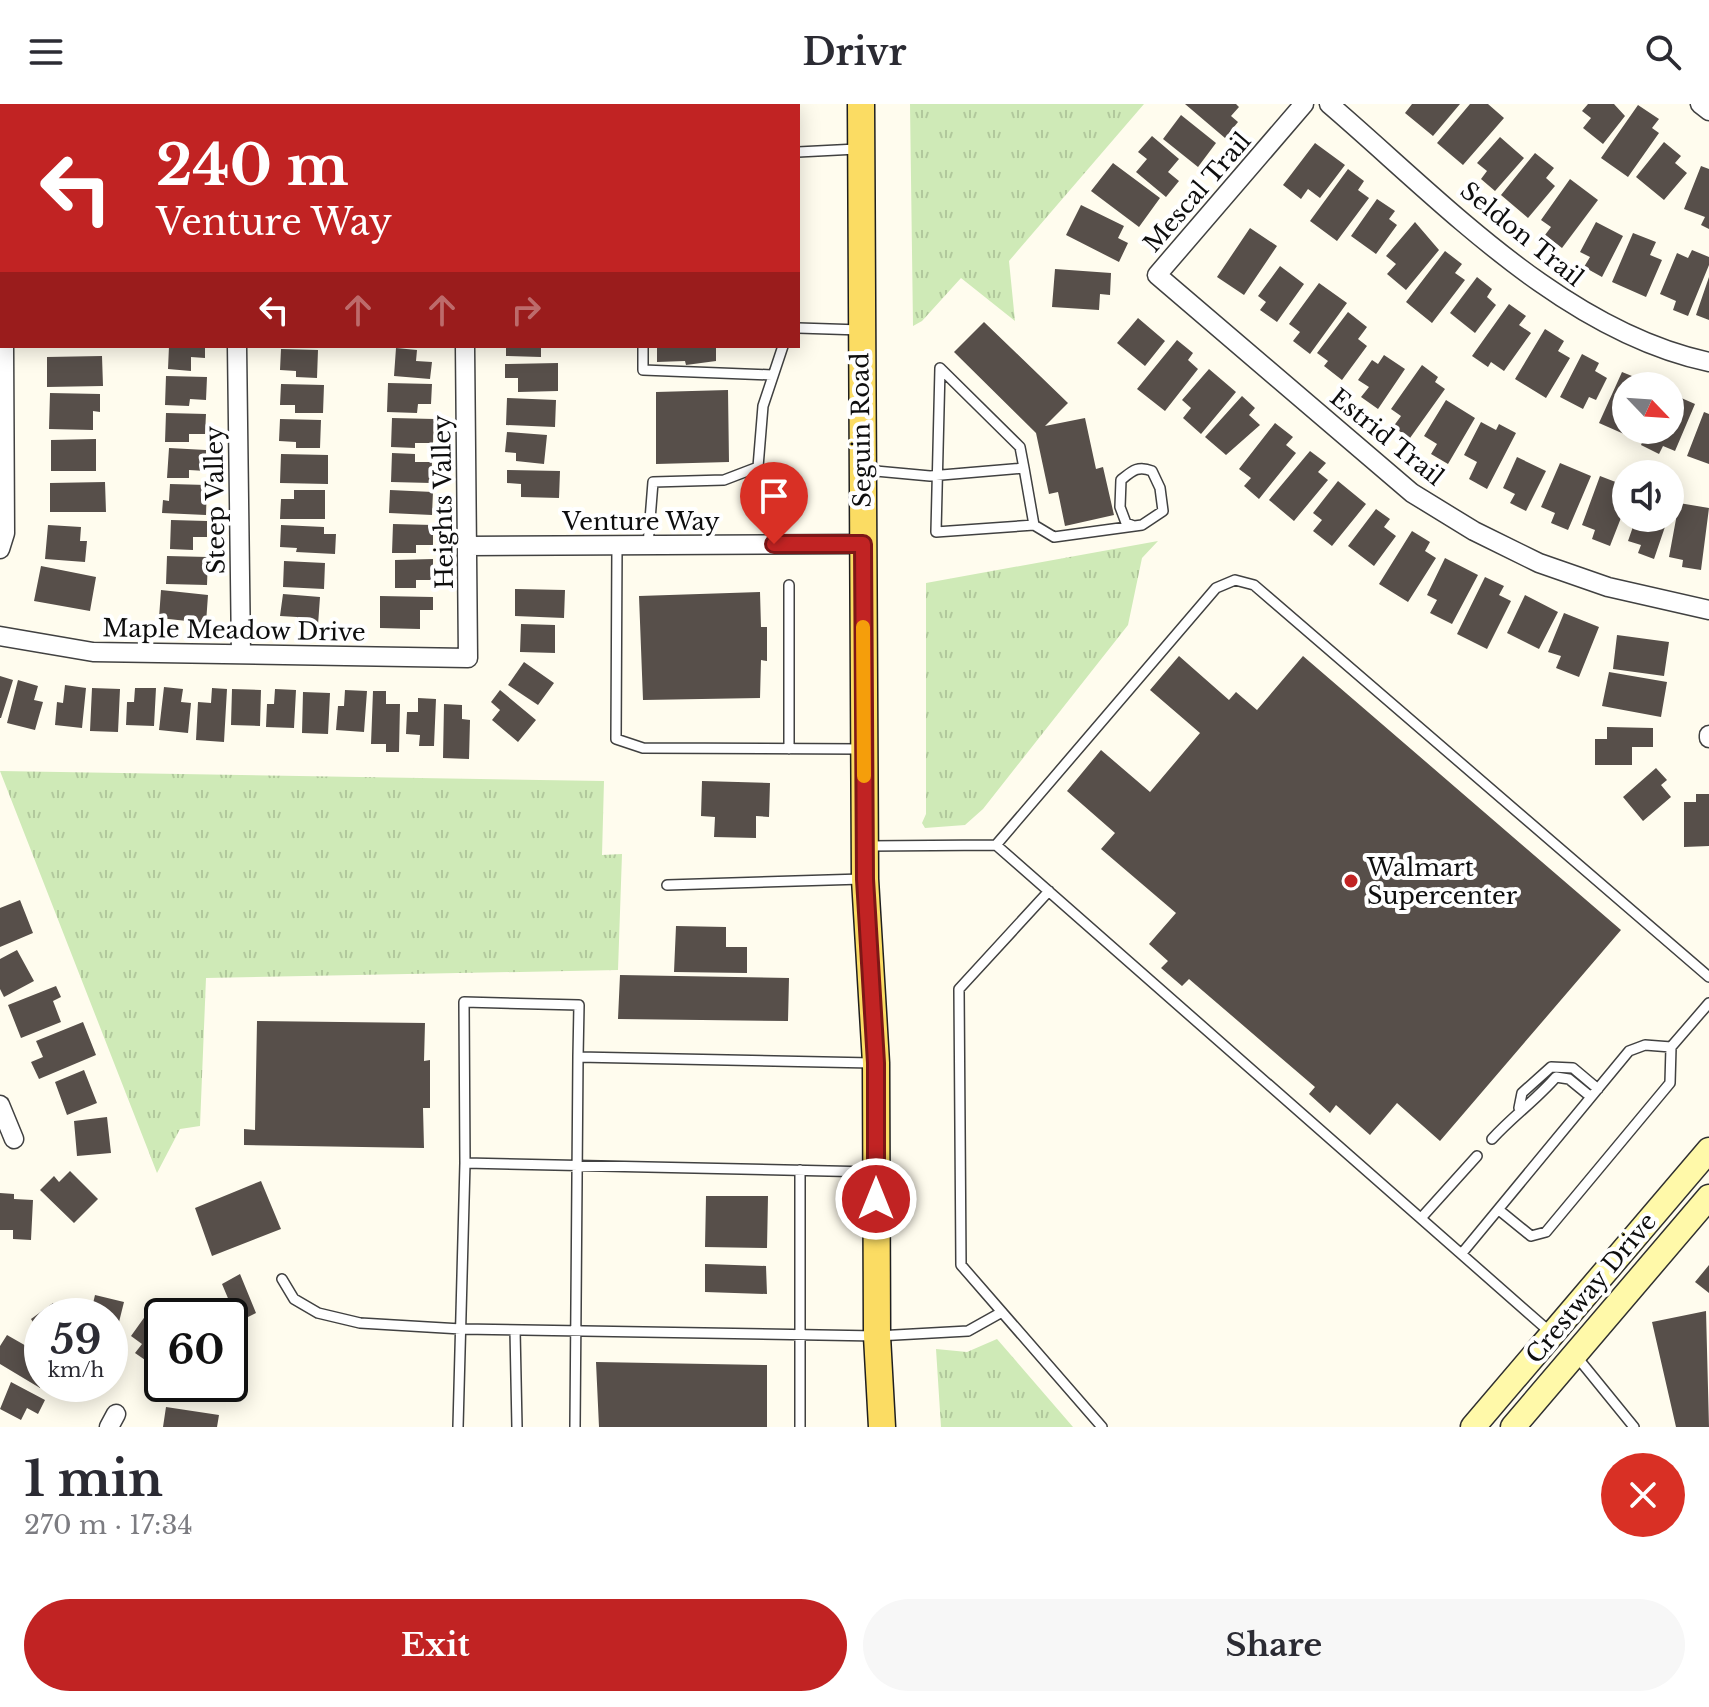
<!DOCTYPE html>
<meta charset="utf-8">
<style>
body{margin:0;font-family:"Libre Baskerville",serif;background:#f7f7f7;color:#2b2b33;height:100vh;display:flex;flex-direction:column;font-size:30px;white-space:nowrap}
*{box-sizing:border-box;margin:0}
p{font-size:26px;color:#7c7c81}
.icon{flex:none;width:44px;height:44px;fill:none;stroke:currentColor;stroke-width:2;stroke-linecap:round;stroke-linejoin:round}
.map{position:relative;height:1323px;overflow:hidden}
.details{display:flex;flex-direction:column;background:#fff;flex:1}
.details>*{flex:none}
.guide{position:absolute;left:0px;top:0px;width:800px;height:244px;box-shadow:0 4px 20px #0003;background:#c12323;color:#fff;overflow:hidden}
.needle{width:52px;rotate:115deg}
.fabs{position:absolute;left:1612px;top:268px;display:grid;gap:16px}
.fabs a{display:grid;place-items:center;width:72px;height:72px;border-radius:50%;background:#fff;box-shadow:0 4px 20px #0003;font-size:40px}
.speed{position:absolute;left:24px;top:1194px;display:flex;gap:16px;font-size:40px;font-weight:700;text-align:center}
.speed>*{display:grid;place-content:center;width:104px;height:104px;border-radius:50%;background:#fff;box-shadow:0 4px 20px #0003;line-height:1}
.speed small{font-size:20px;font-weight:400}
.speed .limit{border:4px solid #111;border-radius:12px;background:#fff;color:#111}
.pin{position:absolute;display:grid;place-items:center;width:68px;height:68px;color:#fff;margin:-82px -34px;border-radius:50% 50% 50% 0;rotate:-45deg;box-shadow:0 0 8px #0007}
.pin .icon{rotate:45deg}
.me{position:absolute;width:88px;margin:-44px;rotate:0deg;stroke-linejoin:round;filter:drop-shadow(0 0 6px #0008)}
.turn{display:flex;align-items:center;gap:28px;height:168px;padding:0 24px;font-size:36px}
.turn .icon{width:104px;height:104px;stroke-width:2.5}
.turn b{display:block;font-size:56px;line-height:68px}
.lanes{display:flex;align-items:center;height:76px;padding:0 24px;background:#0003;justify-content:center;gap:40px;direction:ltr}
.lanes .off{opacity:.35}
.round{display:grid;place-items:center;flex:none;width:84px;height:84px;border-radius:42px;background:#f7f7f7}
.summary{display:flex;align-items:center;justify-content:space-between;height:136px;padding:0 24px}
h1{font-size:48px;font-weight:700;line-height:60px}
.button{display:flex;gap:16px;margin-top:auto;padding:16px 24px}
.button a{flex:1;height:92px;border-radius:48px;background:#c12323;color:#fff;font-size:32px;font-weight:700;line-height:92px;text-align:center}
.button a+a{background:#f7f7f7;color:#2b2b33}
header{display:flex;justify-content:space-between;align-items:center;height:104px;padding:0 24px;background:#fff;font-size:36px;font-weight:700}
.map>svg:first-child{display:block}
</style>
<header><svg class="icon" aria-label="menu" viewBox="0 0 24 24"><path d="M4 6h16M4 12h16M4 18h16"/></svg>Drivr<svg class="icon" aria-label="search" viewBox="0 0 24 24"><circle cx="10" cy="10" r="6"/><path d="M15 15l6 6"/></svg></header>
<div class="map">
<svg width="1709" height="1323" viewBox="0 0 1709 1323">
<defs>
<pattern id="grass-tufts" width="24" height="20" patternUnits="userSpaceOnUse" patternTransform="scale(2)"><rect width="24" height="20" fill="#cfeab7"/><path d="M3 7l-1-3M5 7V3M7 7l1-3M15 17l-1-3M17 17v-4M19 17l1-3" fill="none" stroke="#b1c89c"/></pattern>
</defs>
<rect width="100%" height="100%" fill="#fffcee"/>
<path fill="url(#grass-tufts)" d="M910 0H1144L1009 157 1015 217 961 174 922 217 913 222Z
M1158 437 1142 454 1128 521 983 705 965 721 925 724 922 719 926 710V479Z
M0 667 604 677 602 751 622 750 618 866 206 874 200 1022 180 1025 157 1069Z
M997 1235 1073 1323H941L936 1245 967 1248Z"/>
<path fill="#574f4a" d="M1185 0H1236L1239 3 1231 12 1238 18 1225 34Z
M1412 0H1460L1433 32 1405 9Z
M1470 0H1488L1504 14 1463 61 1437 39Z
M1588 0H1614L1625 12 1603 40 1583 24 1591 14 1582 7Z
M1638 1 1659 15 1652 24 1659 29 1628 73 1601 54Z
M1181 11 1216 39 1198 63 1163 35Z
M1152 32 1179 55 1168 68 1179 77 1166 93 1136 68 1147 55 1138 48Z
M1500 33 1524 54 1495 87 1481 75 1487 67 1477 59Z
M1664 38 1681 52 1675 59 1687 69 1664 96 1636 73Z
M1315 39 1345 61 1320 94 1308 85 1301 95 1283 81Z
M1535 49 1554 64 1546 74 1555 82 1528 114 1501 91Z
M1113 59 1160 94 1139 123 1091 87Z
M1701 62 1709 65V125L1701 121 1705 113 1684 105Z
M1348 65 1364 77 1358 86 1369 94 1337 137 1310 117Z
M1570 75 1598 96 1562 144 1545 131 1551 123 1541 116Z
M1377 95 1395 107 1389 115 1397 121 1376 150 1351 132Z
M1081 101 1124 122 1118 134 1128 139 1119 158 1066 131Z
M1415 118 1439 146 1406 186 1387 170 1396 160 1386 152Z
M1596 118 1623 132 1602 173 1584 163 1590 153 1580 148Z
M1250 124 1277 142 1244 191 1217 173Z
M1633 129 1656 138 1650 151 1662 156 1646 193 1612 178Z
M1692 146 1709 153V161L1688 212 1673 206 1676 197 1660 190 1677 149 1688 154Z
M1445 147 1462 160 1455 169 1465 176 1432 219 1406 198Z
M1280 162 1304 180 1277 218 1260 206 1266 198 1258 192Z
M1055 165 1111 169 1110 191 1100 190 1099 206 1052 203Z
M1477 173 1492 185 1487 193 1496 201 1475 229 1450 209Z
M1709 173V216L1696 211Z
M1319 179 1347 199 1310 250 1293 237 1300 228 1289 220Z
M1509 200 1526 212 1519 221 1531 229 1504 267 1491 258 1488 263 1472 252Z
M1348 208 1367 223 1358 235 1367 242 1342 276 1324 262 1328 257 1317 249Z
M1138 214 1165 237 1145 262 1117 239Z
M984 218 1068 299 1045 322 1085 314 1096 365 1103 363 1114 411 1065 422 1058 388 1049 390 1036 329 954 248Z
M1545 225 1564 237 1558 247 1570 254 1546 294 1515 275Z
M1177 236 1193 249 1188 256 1198 265 1165 307 1137 285Z
M169 242H205V254L191 253V267L168 265Z
M506 242H541V253L506 252Z
M657 242H716V257L686 261 685 257 657 258Z
M396 244 417 246 416 257 432 258 430 275 394 272Z
M281 245 318 246 317 274 296 273V267L280 266Z
M1582 250 1599 259 1595 267 1607 274 1596 296 1589 293 1583 305 1560 293Z
M1384 251 1405 265 1378 305 1361 293 1369 283 1358 276 1372 256 1378 260Z
M102 252 103 282 47 283V253Z
M558 259V287L518 288V274H505V260Z
M1422 261 1438 273 1435 278 1445 285 1410 334 1393 323 1401 312 1391 305Z
M1209 265 1236 288 1201 330 1183 314 1191 304 1182 296Z
M1622 268 1637 274 1635 278 1644 282H1626V326H1636L1633 334 1599 319Z
M166 272 207 273 206 296 190 295 189 302 165 301Z
M388 279 432 280 431 300H418L417 309 387 308Z
M281 280 324 281 323 309H295V301H280Z
M728 286 729 358 656 360V288Z
M50 289 100 290V308L93 307V326L49 325Z
M1670 289 1695 300 1675 347 1663 342 1659 350 1641 341 1647 326H1670Z
M1242 292 1255 304 1249 311 1260 321 1226 351 1205 333Z
M507 294 556 296 555 323 506 321Z
M1446 296 1475 314 1448 360 1431 350 1437 340 1424 332Z
M1704 308 1709 310V360L1687 352Z
M166 309 206 310 205 330H189V338H165Z
M392 314 434 315 433 339H415V344L391 343Z
M280 315 321 316 320 344H296V338L279 337Z
M1481 318 1496 326 1499 320 1516 329 1487 385 1469 375 1477 358 1464 351Z
M1275 319 1293 333 1286 341 1296 349 1259 395 1244 382 1251 374 1239 365Z
M507 328 547 331 544 360 516 357V349L505 348Z
M96 335V367H51V336Z
M169 344 206 346V367L189 366V374H167Z
M1310 347 1326 359 1318 368 1328 376 1294 417 1269 396Z
M392 349 415 350V358H432L431 379 391 378Z
M281 350 328 351V380L280 379Z
M1517 353 1546 367 1526 407 1510 399 1515 390 1503 384Z
M1560 359 1591 372 1568 426 1551 419 1555 409 1541 403Z
M507 366 560 367 559 394 521 393V380L507 379Z
M1600 372 1626 382V401L1610 442 1592 435 1595 426 1582 421Z
M1338 377 1366 400 1332 442 1313 427 1322 416 1313 409Z
M105 378 106 408H50V379Z
M170 380 207 381 206 411 162 409 163 396 169 397Z
M294 386H325V415H280L281 395H294Z
M390 386 433 388 432 411 389 409Z
M1679 399 1709 404 1701 466 1682 463 1683 456 1669 453Z
M1376 405 1390 415 1384 423 1396 432 1374 462 1348 442Z
M1636 414H1668L1654 455 1638 449 1641 441 1628 437Z
M171 416 207 417V433H193V446L170 445Z
M393 420 433 421V441H416V449H392Z
M48 421 81 423 80 437H87L85 458 45 455Z
M281 421 324 423V430H336L335 450 296 448 297 444 280 443Z
M1412 427 1430 438 1425 447 1436 454 1408 498 1379 480Z
M167 452 208 453 207 481 166 480Z
M1445 454 1478 471 1452 520 1430 509 1437 496 1427 491Z
M433 455V476H416V484H395V456Z
M284 457 325 459 324 485 283 483Z
M41 462 96 473 90 507 34 497Z
M1485 473 1504 482 1499 491 1511 497 1487 545 1457 530Z
M515 485 565 486 564 514 515 512Z
M161 486 208 491 206 519 159 514Z
M760 488 761 523H767V557L761 556 760 594 643 596 639 492Z
M283 490 320 493 318 521 297 519V513L280 512Z
M1525 491 1558 508 1539 545 1507 529Z
M380 492 433 493V506H420V525L380 524Z
M1564 509 1599 523 1579 573 1556 564 1561 552 1548 548Z
M521 520 555 521V549L520 548Z
M1617 531 1669 538 1664 572 1613 565Z
M1179 552 1229 596 1236 588 1257 606 1303 552 1621 826 1440 1037 1397 999 1370 1031 1336 1001 1330 1009 1309 990 1315 983 1189 875 1182 882 1161 864 1168 857 1149 840 1176 809 1101 745 1115 729 1067 687 1101 646 1150 688 1200 629 1150 586Z
M524 558 554 579 538 601 508 581Z
M1609 568 1667 578 1661 613 1602 602Z
M0 572 13 576 1 614H0Z
M18 576 38 582 34 596 43 598 35 626 7 619Z
M65 581 86 584 82 624 55 621 57 598 63 599Z
M164 583 183 585 181 598 191 599 188 629 159 626Z
M92 584 120 585 118 628 90 627Z
M135 584H156L154 622 126 621 127 598H134Z
M212 584 227 585 224 638 196 636 198 598 211 599Z
M232 585 261 586 260 622 231 621Z
M275 585 296 586 294 624 266 623 267 600H274Z
M345 586 367 587 364 628 336 626 338 602H344Z
M500 586 536 616 518 638 492 616 500 606 491 598Z
M373 587H386V600H400L399 648H386V640H371Z
M303 588 330 589 328 630 302 629Z
M418 594 436 595 434 642H419L420 631 406 630 407 608H418Z
M444 600 462 601V615L470 616 469 655 443 654Z
M1607 623 1653 624V643H1632V661H1595V635H1607Z
M1656 664 1667 676 1661 681 1671 693 1643 717 1623 693Z
M702 677 770 679 769 713 756 712V734L714 733 715 713 701 712Z
M1696 690H1709V742L1684 743V698H1696Z
M20 796 33 829 0 843V804Z
M676 822 726 823V843H747V869L674 868Z
M17 846 34 877 4 893 0 885V855Z
M620 871 789 874 788 917 618 915Z
M56 882 61 893 53 897 61 918 21 934 8 901Z
M257 917 425 919 424 957 430 956V1004H423L424 1044 244 1041V1025L255 1026Z
M83 918 96 951 39 975 31 958 43 953 36 937Z
M84 966 97 999 67 1011 55 978Z
M107 1013 111 1049 77 1052 74 1017Z
M70 1067 98 1095 74 1119 40 1086 54 1072 59 1078Z
M261 1077 281 1125 212 1152 195 1104Z
M0 1089 14 1090V1095L33 1096 31 1136 13 1135V1126H0Z
M706 1092H768L767 1144 705 1143Z
M705 1160 766 1162 767 1190 705 1188Z
M1709 1161V1189L1695 1178Z
M240 1170 256 1209 238 1218 222 1180Z
M95 1191 124 1198 114 1238 110 1237V1212H90Z
M53 1199 62 1212H42V1232L31 1215Z
M165 1206 173 1212H162V1238L148 1258 135 1249 142 1240 131 1232 146 1211 156 1219Z
M1706 1207 1709 1323H1676L1652 1218Z
M7 1231 42 1251 40 1284 0 1260V1242Z
M596 1258 767 1261V1323H599Z
M11 1278 45 1296 38 1310 27 1304 21 1316 0 1305Z
M160 1280H213L214 1283 162 1292Z
M166 1303 219 1311 217 1323H163Z"/>
<g fill="none" stroke-linecap="round" stroke-linejoin="round">
<defs>
<path id="lane" d="M774 0V2
M669 2V0
M798 48 857 45
M798 224 861 226
M643 242V266L772 271
M1024 364 1020 343 940 264 936 428 1034 421
M865 366 930 372 1024 364 1034 421 1054 433 1142 421 1163 407 1160 384 1152 367C1138 361 1132 367 1121 376L1120 403 1126 419 1134 422
M617 441 616 635 643 644 861 645
M648 441 653 378 724 376 758 363 763 302 783 242
M789 481V645
M996 741 1216 484 1235 476 1254 481 1709 873
M868 742 996 741 1550 1228
M667 781 862 775
M1049 787 959 885 961 1161 1102 1323
M1671 943 1709 899
M1519 1004 1522 989 1551 963 1573 964 1598 985
M1492 1035C1513 1012 1536 996 1556 973L1569 975 1591 993
M465 1059 873 1068
M1422 1113 1477 1052
M1463 1148 1629 947 1645 941 1671 943 1670 979 1546 1128 1531 1132 1499 1106
M282 1175 294 1195 318 1209 360 1219 461 1225 877 1232 968 1227 1002 1208
M515 1226 517 1323
M1577 1253 1634 1323
M458 1323 465 1059 464 898 579 901 578 953 872 959
M575 1323 578 953
M800 1323V1066"/>
<path id="street" d="M3 0V2
M463 0V2
M1304 0 1157 171 1412 389 1474 427 1539 459 1608 483 1709 506
M1329 0C1440 95 1562 227 1709 258
M1700 0 1709 7
M235 2V0
M237 242 241 550
M467 442 863 440
M0 445 5 429 4 242
M0 532 93 548 468 554 465 242
M1709 634V631
M0 1001 14 1035
M109 1323 116 1310"/>
<path id="secondary" d="M1473 1323 1709 1046
M1513 1323 1709 1093"/>
<path id="primary" d="M861 0 865 775 876 959 877 1232 882 1323"/>
</defs>
<use href="#lane" stroke="#414141" stroke-width="12"/>
<use href="#street" stroke="#414141" stroke-width="21"/>
<use href="#secondary" stroke="#303030" stroke-width="27"/>
<use href="#primary" stroke="#1f1f1f" stroke-width="29"/>
<use href="#lane" stroke="#fff" stroke-width="9"/>
<use href="#street" stroke="#fff" stroke-width="18"/>
<use href="#secondary" stroke="#fff9a9" stroke-width="24"/>
<use href="#primary" stroke="#fbdc63" stroke-width="26"/>
</g>
<g fill="none" stroke-linecap="round" stroke-linejoin="round">
<defs>
<path id="route" d="M774 440H863L865 775 876 959V1095"/>
</defs>
<use href="#route" stroke="#7d1717" stroke-width="20"/>
<use href="#route" stroke="#c12323" stroke-width="14"/>
<path stroke="#f59e0b" stroke-width="14" d="M863 523 864 672"/>
</g>
<circle fill="#c12323" stroke="#fff" stroke-width="3" cx="1351" cy="777" r="8"/>
<g text-anchor="middle" dominant-baseline="central" stroke-width="8" stroke-linejoin="round" paint-order="stroke">
<g font-size="24" fill="#0e0e0e" stroke="#fff">
<text transform="translate(1197 88) rotate(-49)">Mescal Trail</text>
<text transform="translate(1522 130) rotate(39)">Seldon Trail</text>
<text transform="translate(861 326) rotate(-91)">Seguin Road</text>
<text transform="translate(1387 333) rotate(39)">Estrid Trail</text>
<text transform="translate(215 396) rotate(-91)">Steep Valley</text>
<text transform="translate(443 398) rotate(-91)">Heights Valley</text>
<text x="641" y="417">Venture Way</text>
<text transform="translate(234 526) rotate(1)">Maple Meadow Drive</text>
<text transform="translate(1591 1184) rotate(-50)">Crestway Drive</text>
</g>
<g font-size="24" fill="#0e0e0e" stroke="#fff" text-anchor="start">
<text x="1367" y="763">Walmart<tspan x="1367" dy="28">Supercenter</tspan></text>
</g>
</g>
</svg>
<div class="fabs">
<a><svg class="needle" viewBox="-14 -14 28 28"><path d="M0-13l5 13h-10z" fill="#e53935"/><path d="M0 13l5-13h-10z" fill="#7c7c81"/></svg></a>
<a><svg class="icon" aria-label="sound" viewBox="0 0 24 24"><path d="M4 9h4l5-4v14l-5-4H4zM17 9q2 3 0 6"/></svg></a>
</div>
<div class="speed"><div>59<small>km/h</small></div><div class="limit">60</div></div>
<div class="pin" style="left:774px;top:440px;background:#d93025"><svg class="icon" aria-label="arrive" viewBox="0 0 24 24"><path d="M6 21V4h12l-3 4 3 4H6"/></svg></div>
<svg class="me" style="left:876px;top:1095px" viewBox="-20 -20 40 40"><circle r="17" fill="#c12323" stroke="#fff" stroke-width="3"/><path d="M0-11L8 9 0 5-8 9z" fill="#fff"/></svg>
<div class="guide">
<div class="turn"><svg class="icon" aria-label="left" viewBox="0 0 24 24"><path d="M17 20v-9H6M10 6l-5 5 5 5"/></svg><div><b>240 m</b>Venture Way</div></div>
<div class="lanes"><svg class="icon" aria-label="left" viewBox="0 0 24 24"><path d="M17 20v-9H6M10 6l-5 5 5 5"/></svg><svg class="icon off" aria-label="ahead" viewBox="0 0 24 24"><path d="M12 20V5M6 11l6-6 6 6"/></svg><svg class="icon off" aria-label="ahead" viewBox="0 0 24 24"><path d="M12 20V5M6 11l6-6 6 6"/></svg><svg class="icon off" aria-label="right" viewBox="0 0 24 24"><path d="M7 20v-9h11M14 6l5 5-5 5"/></svg></div>
</div>
</div>
<section class="details">
<div class="summary"><div><h1>1 min</h1><p>270 m · 17:34</p></div><a class="round" style="background:#d93025;color:#fff"><svg class="icon" aria-label="close" viewBox="0 0 24 24"><path d="M6 6l12 12M18 6L6 18"/></svg></a></div>
<div class="button"><a>Exit</a><a>Share</a></div>
</section>
